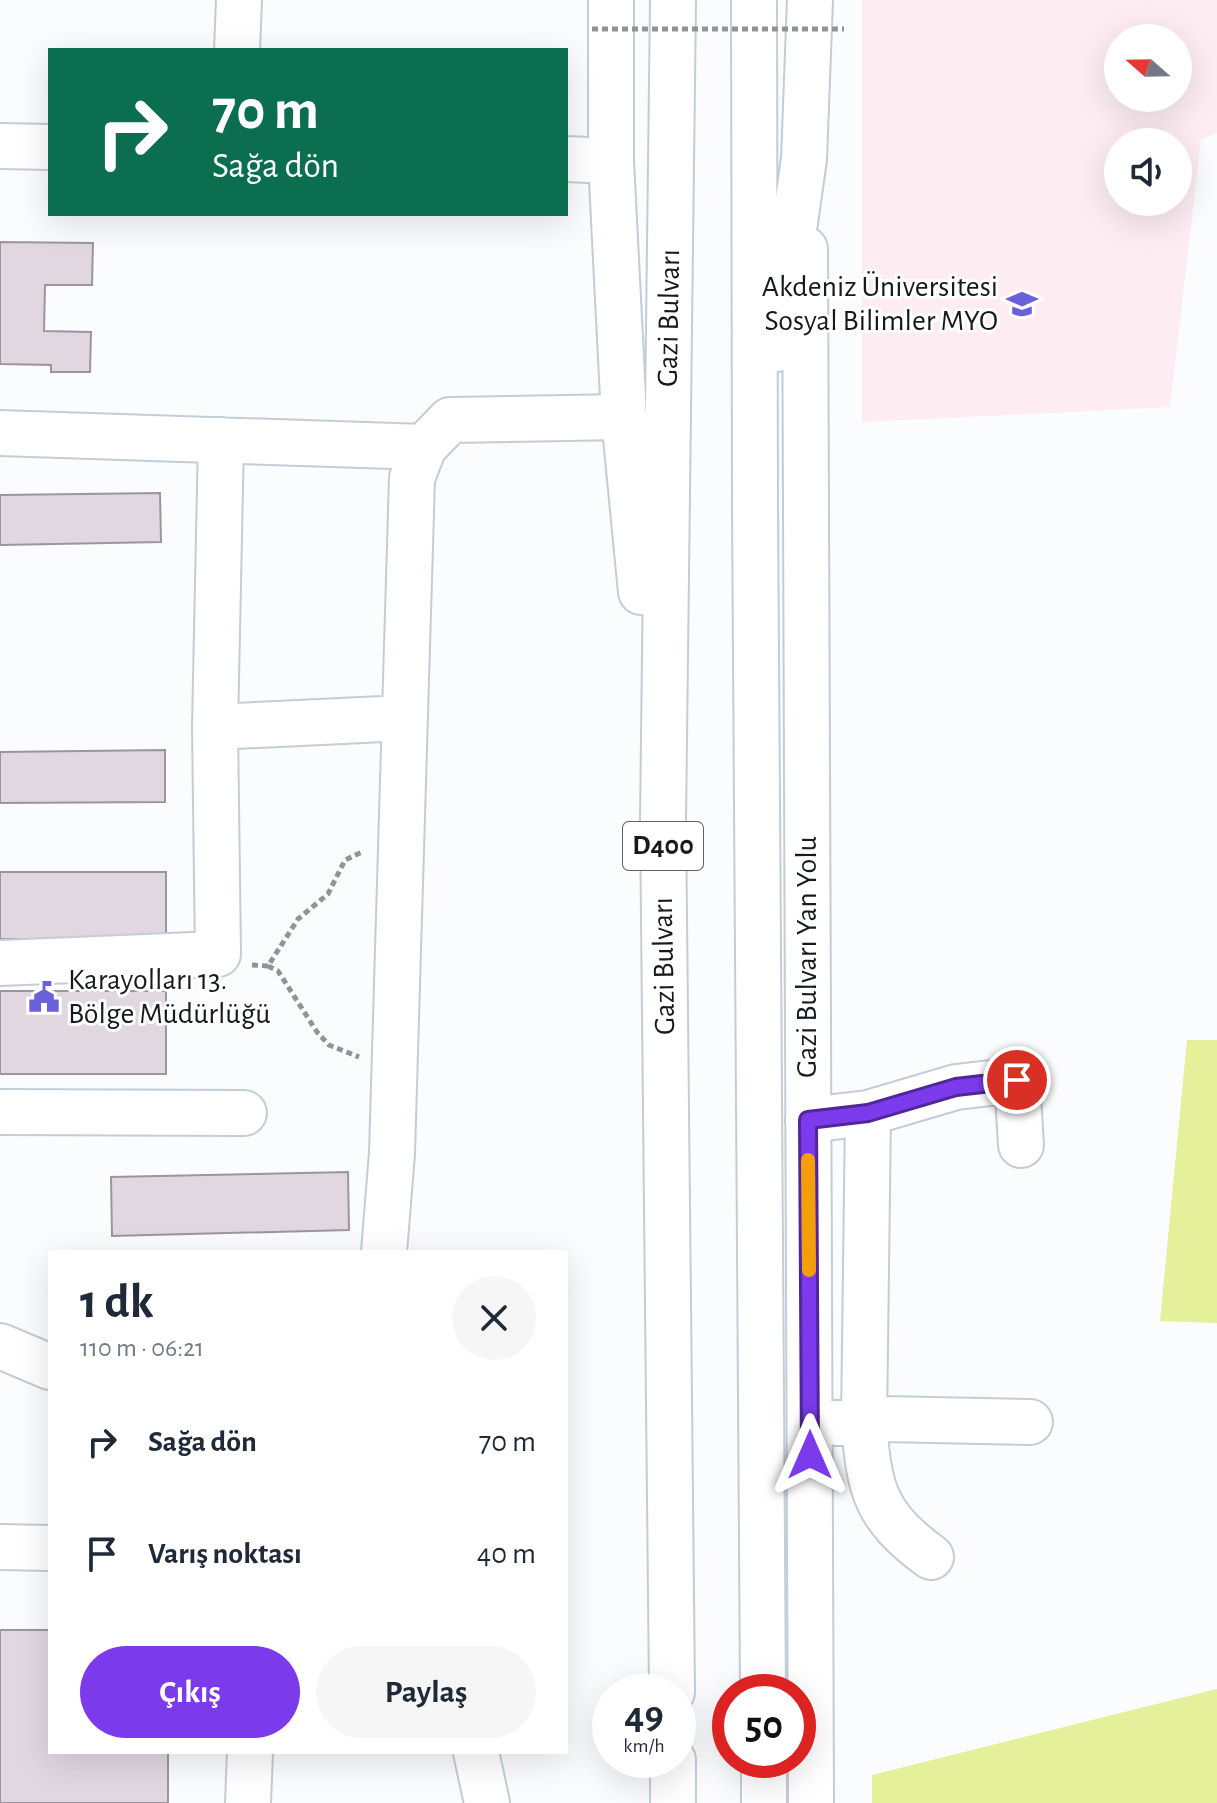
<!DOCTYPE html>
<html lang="tr">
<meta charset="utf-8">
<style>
body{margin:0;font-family:"Alegreya Sans",sans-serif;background:#f6f6f7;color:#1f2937;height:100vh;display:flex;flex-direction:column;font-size:30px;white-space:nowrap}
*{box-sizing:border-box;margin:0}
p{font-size:26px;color:#747a83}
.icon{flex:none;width:44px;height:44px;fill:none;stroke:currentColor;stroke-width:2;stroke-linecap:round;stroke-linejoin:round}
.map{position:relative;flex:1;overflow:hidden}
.side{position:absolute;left:48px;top:1250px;width:520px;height:504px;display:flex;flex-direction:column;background:#fff;border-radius:0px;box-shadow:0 8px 32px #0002}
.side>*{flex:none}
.top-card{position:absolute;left:48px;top:48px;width:520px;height:168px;border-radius:0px;box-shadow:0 8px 32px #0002;background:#0b6e4f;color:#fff;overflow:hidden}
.needle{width:52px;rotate:290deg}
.controls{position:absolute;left:1104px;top:24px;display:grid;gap:16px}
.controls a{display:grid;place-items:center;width:88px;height:88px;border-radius:50%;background:#fff;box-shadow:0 8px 32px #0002;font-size:40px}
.speed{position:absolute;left:592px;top:1674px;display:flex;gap:16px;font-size:40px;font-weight:700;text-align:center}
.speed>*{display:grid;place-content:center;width:104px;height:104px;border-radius:50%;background:#fff;box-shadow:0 8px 32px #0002;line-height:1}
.speed small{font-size:20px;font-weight:400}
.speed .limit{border:12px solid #d22;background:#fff;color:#111}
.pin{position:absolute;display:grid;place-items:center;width:68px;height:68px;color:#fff;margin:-34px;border:4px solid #fff;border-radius:50%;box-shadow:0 2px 8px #0007}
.me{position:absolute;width:88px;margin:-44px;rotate:0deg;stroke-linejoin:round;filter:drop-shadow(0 0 6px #0008)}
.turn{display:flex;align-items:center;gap:28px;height:168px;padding:0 32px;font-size:36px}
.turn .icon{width:104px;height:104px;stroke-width:2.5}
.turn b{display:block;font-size:56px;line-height:68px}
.round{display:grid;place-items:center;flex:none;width:84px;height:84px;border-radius:42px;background:#f6f6f7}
.summary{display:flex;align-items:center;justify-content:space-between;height:136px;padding:0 32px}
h1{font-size:48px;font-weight:700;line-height:60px}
.button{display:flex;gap:16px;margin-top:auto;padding:16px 32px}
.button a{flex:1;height:92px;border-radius:48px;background:#7c3aed;color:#fff;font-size:32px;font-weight:700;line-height:92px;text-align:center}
.button a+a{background:#f6f6f7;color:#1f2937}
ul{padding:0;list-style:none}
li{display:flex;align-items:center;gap:24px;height:112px;padding:0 32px}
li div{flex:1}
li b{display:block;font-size:30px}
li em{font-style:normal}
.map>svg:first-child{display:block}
</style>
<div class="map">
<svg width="1217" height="1803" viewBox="0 0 1217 1803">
<rect width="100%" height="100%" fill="#fafcfe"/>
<path fill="#fdedf2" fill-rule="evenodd" d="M862 0H1217V133L1201 140 1170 407 862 422ZM1118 38H1178V98H1118ZM1118 142H1178V202H1118Z"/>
<path fill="#e4f09a" d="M1187 1040H1217V1323L1160 1321Z
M1217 1689V1803H872V1775Z"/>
<path fill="#e0d7e1" stroke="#9d959e" stroke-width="2" d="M0 242 93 243 92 285H45L44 331 91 332 90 372H51V365L0 364Z
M160 493 161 542 0 545V495Z
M165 750V802L0 803V752Z
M0 872H166V939H0Z
M0 991H166V1074H0Z
M348 1172 349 1230 112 1236 111 1177Z
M0 1630H50V1752H168V1803H0Z"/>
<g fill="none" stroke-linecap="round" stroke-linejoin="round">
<defs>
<path id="minor" d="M237 50 239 0
M0 146 50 147
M566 159 611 161
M0 433 424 447
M215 727 221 440
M0 963 218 954 215 727 404 718
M0 1112 244 1113
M868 1113 864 1423 884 1419 1030 1422
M808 1120 868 1113 956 1087 1017 1080 1021 1145
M384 1252 392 1153 412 478 424 447 450 420 624 417
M0 1346 50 1367
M836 1423H864C869 1490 875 1516 931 1557
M0 1547 50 1548
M476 1752 487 1803
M248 1803 250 1752"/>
<path id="major" d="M805 249 811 1803"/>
<path id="highway" d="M611 0V161L624 417 641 592
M754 0 755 506 763 1692
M777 349 804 159 810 0
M672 1692 663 820 673 0
M673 1760V1803
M764 1760V1803"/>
</defs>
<use href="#minor" stroke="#c3cdd5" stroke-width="48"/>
<use href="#major" stroke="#c3cdd5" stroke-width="48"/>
<use href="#highway" stroke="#c3cdd5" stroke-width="48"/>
<path stroke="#919396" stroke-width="5" stroke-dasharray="6 4" stroke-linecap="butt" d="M252 965 268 966 298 919 328 894 345 860 364 851
M268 966 278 971 317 1032 329 1045 359 1057"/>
<use href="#minor" stroke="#fff" stroke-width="44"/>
<use href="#major" stroke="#fff" stroke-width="44"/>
<use href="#highway" stroke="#fff" stroke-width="44"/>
<path stroke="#919396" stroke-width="5" stroke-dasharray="6 4" stroke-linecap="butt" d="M592 29H844"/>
</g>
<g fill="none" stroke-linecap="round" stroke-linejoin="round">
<defs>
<path id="route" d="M810 1455 808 1120 868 1113 956 1087 1017 1080"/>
</defs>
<use href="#route" stroke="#51269a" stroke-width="20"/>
<use href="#route" stroke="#7c3aed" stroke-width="14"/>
<path stroke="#f59e0b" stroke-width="14" d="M808 1160 809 1270"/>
</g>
<defs>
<symbol id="university-bare" viewBox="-9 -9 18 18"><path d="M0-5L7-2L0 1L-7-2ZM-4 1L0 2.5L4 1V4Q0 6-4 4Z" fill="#6a60da" stroke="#fff" stroke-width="2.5" paint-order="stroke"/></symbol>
<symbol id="civic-bare" viewBox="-9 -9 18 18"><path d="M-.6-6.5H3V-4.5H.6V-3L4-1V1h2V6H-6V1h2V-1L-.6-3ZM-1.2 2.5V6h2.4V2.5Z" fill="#6a60da" stroke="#fff" stroke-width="2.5" paint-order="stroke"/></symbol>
</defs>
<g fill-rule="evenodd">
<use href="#university-bare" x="1000" y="282" width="44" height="44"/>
<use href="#civic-bare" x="22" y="975" width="44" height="44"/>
</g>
<g text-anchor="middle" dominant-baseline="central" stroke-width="6" stroke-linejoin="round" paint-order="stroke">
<rect fill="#fff" stroke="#5d5f61" stroke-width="2" x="623" y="822" width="80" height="48" rx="6"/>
<g font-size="28" font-weight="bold" fill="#171a1d">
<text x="663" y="846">D400</text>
</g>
<g font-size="30" fill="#171a1d" stroke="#fff" text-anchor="end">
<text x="998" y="287">Akdeniz Üniversitesi<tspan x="998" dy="34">Sosyal Bilimler MYO</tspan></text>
<text x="68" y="980" text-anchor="start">Karayolları 13.<tspan x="68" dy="34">Bölge Müdürlüğü</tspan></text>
</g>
<g font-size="30" fill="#171a1d" stroke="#fff">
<text transform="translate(669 318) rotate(-89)">Gazi Bulvarı</text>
<text transform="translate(807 957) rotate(-90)">Gazi Bulvarı Yan Yolu</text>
<text transform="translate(664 966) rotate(-91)">Gazi Bulvarı</text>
</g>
</g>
</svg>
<div class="controls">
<a><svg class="needle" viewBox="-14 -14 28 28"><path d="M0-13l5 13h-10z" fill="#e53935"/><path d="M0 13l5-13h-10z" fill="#747a83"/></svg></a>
<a><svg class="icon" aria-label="sound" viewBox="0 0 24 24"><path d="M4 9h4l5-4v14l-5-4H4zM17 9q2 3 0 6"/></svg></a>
</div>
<div class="speed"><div>49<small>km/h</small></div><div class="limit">50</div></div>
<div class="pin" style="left:1017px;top:1080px;background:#d93025"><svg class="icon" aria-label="arrive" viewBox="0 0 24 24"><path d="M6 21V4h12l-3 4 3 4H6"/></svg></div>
<svg class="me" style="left:810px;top:1455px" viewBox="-20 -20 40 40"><path d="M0-17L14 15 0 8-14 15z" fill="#7c3aed" stroke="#fff" stroke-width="4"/></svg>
<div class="top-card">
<div class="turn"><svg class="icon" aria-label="right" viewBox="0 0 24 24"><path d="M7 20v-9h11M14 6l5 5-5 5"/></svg><div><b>70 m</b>Sağa dön</div></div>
</div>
<section class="side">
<div class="summary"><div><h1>1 dk</h1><p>110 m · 06:21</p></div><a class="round"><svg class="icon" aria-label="close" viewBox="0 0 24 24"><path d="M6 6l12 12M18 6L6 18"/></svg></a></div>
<ul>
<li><svg class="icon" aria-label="right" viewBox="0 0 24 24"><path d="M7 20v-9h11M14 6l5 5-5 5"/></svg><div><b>Sağa dön</b></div><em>70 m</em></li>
<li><svg class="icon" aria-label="arrive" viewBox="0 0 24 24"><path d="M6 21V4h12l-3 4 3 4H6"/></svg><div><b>Varış noktası</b></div><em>40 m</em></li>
</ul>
<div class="button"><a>Çıkış</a><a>Paylaş</a></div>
</section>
</div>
